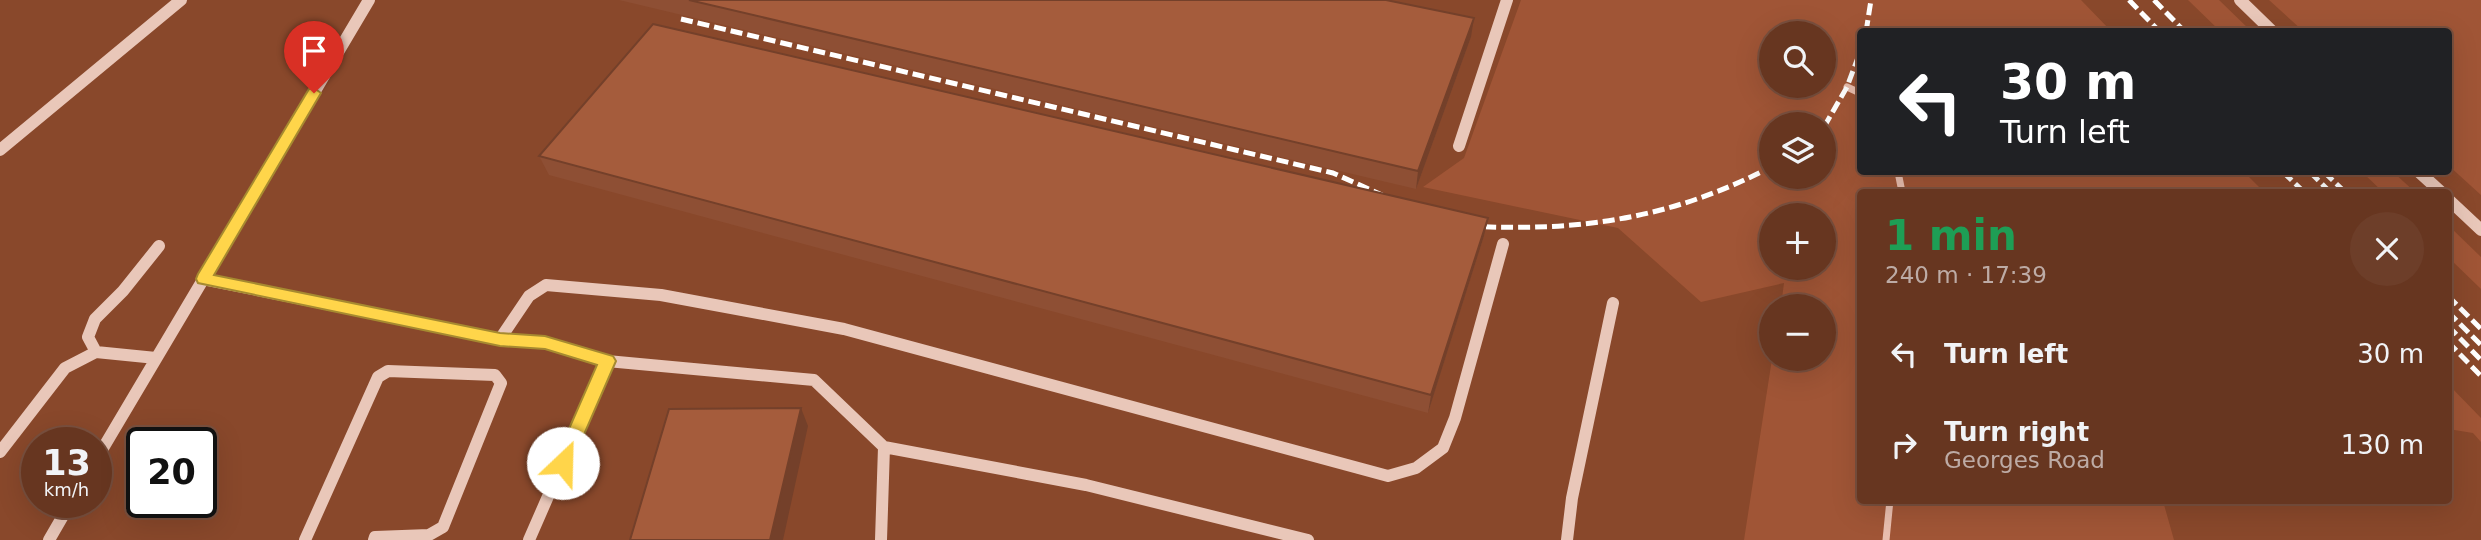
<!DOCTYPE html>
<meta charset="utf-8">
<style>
body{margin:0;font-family:"DejaVu Sans",sans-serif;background:#6d3e29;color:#f1f3f6;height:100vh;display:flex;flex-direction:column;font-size:26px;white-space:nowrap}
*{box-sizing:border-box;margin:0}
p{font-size:23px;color:#bdaba5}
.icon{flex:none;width:38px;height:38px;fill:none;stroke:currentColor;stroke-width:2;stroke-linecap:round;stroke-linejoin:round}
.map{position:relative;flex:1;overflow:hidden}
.sheet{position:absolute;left:1857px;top:189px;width:595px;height:315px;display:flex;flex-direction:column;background:#673620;border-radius:7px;box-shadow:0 7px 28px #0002,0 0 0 2px #7a503e}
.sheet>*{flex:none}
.guide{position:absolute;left:1857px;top:28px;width:595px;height:147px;border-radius:7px;box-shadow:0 7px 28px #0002,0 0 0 2px #7a503e;background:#202124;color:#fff;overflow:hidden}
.tools{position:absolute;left:1759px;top:21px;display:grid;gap:14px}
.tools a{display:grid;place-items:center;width:77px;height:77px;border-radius:50%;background:#673620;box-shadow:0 7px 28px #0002,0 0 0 2px #7a503e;font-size:35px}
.speed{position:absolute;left:21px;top:427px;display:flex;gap:14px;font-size:35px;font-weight:700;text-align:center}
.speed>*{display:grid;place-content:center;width:91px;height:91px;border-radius:50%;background:#673620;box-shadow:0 7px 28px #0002,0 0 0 2px #7a503e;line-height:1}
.speed small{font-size:18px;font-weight:400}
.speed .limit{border:4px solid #111;border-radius:10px;background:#fff;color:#111}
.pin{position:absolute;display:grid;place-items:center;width:60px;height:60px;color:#fff;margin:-72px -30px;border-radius:50% 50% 50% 0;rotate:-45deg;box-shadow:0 0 7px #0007}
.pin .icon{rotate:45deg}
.me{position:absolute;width:77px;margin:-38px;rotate:24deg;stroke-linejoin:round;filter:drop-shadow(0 0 5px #0008)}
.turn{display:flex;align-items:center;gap:24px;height:147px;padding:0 28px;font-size:32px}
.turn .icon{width:91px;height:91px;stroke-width:2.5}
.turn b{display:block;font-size:49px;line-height:60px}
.round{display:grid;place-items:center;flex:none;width:74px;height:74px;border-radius:37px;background:#6d3e29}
.summary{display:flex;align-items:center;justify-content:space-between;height:119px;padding:0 28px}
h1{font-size:42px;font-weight:800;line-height:52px;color:#1e9e55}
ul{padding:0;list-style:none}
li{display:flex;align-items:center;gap:21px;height:91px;padding:0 28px}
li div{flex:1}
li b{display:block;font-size:26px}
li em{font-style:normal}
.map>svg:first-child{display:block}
</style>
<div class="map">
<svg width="2481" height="540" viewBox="0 0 2481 540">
<rect width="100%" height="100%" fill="#89482b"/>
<path fill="#a05536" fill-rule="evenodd" d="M1521 0H2081L2111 31 1860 32V172H2244L2264 192H1860V500L2163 501 2174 540H1744L1772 359H1824V306H1781L1784 283 1701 302 1618 228 1423 187 1464 158ZM1824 33V86H1771V33ZM1824 124V177H1771V124ZM1824 215V268H1771V215Z
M2188 0H2219L2251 31H2220Z
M2269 0H2481V195L2448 165V32L2303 31Z
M2362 172H2393L2415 192H2383Z
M2448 225 2481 257V289L2448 257Z
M2448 384 2481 418V442L2473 433 2448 429Z"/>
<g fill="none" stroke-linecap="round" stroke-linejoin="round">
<path stroke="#e9beae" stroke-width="7" d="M1847 87 1860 93
M1898 172 1902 192
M1886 540 1890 500"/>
<path stroke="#e9c7b9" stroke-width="12" d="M2240 0 2273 32
M1459 146 1507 0
M0 150 181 0
M2419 172 2441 192
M2448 199 2481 230
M203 279 500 339 545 343 607 361 814 380 884 447 881 540
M500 339 529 296 546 285 661 295 844 329 1388 476 1416 468 1443 448 1455 418 1503 244
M96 352 88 337 95 319 123 291 159 246
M884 447 1086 485 1308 540
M0 452 65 368 96 352 156 358
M96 460 369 0
M49 540 71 502
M305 540 378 377 388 371 495 375 501 383 443 527 429 535 375 537 374 540
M529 540 607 361
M1567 540 1572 498 1613 303"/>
<path stroke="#fff" stroke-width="5" stroke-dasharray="12 5" stroke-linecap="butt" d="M2129 0 2160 32
M2154 0 2185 32
M681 19 1333 173 1382 195 1390 202
M1866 32 1871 0
M1824 127 1847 87 1860 52
M2283 172 2304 192
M2310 172 2328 190
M2324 172 2345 192
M1467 226C1578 232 1671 219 1771 167
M2448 296 2481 329
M2448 312 2481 345
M2448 326 2481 360
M2448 342 2481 376"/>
</g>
<path fill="#8e4f34" d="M619 0H1386L1471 37 1416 189Z
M539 156 1488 218 1484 236 1428 413 549 175Z"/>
<path fill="#74402a" d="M1474 18 1471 37 1416 189 1418 171Z
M1488 218 1484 236 1428 413 1431 395Z
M801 408 808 426 783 540H770Z"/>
<path fill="#a55c3c" stroke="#74402a" stroke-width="2" d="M689 0H1386L1474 18 1418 171Z
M653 24 1488 218 1431 395 539 156Z
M801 408 770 540H630L669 409Z"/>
<path fill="#ffd54a" stroke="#a68a30" stroke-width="2" d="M314 88 321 93 214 275 500 333 545 336 613 356 616 361 569 469 563 471 557 469 554 463 597 365 545 349 500 346 198 283 196 279 198 274 309 89Z"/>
</svg>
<div class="tools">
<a><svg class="icon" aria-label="search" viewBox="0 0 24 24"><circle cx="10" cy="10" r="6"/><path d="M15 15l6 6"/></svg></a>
<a><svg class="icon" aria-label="layers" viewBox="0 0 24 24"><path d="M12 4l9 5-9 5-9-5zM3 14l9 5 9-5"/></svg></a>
<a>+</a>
<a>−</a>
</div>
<div class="speed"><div>13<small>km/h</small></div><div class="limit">20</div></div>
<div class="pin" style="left:314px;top:93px;background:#d93025"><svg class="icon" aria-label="arrive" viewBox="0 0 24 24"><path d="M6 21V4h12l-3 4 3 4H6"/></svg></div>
<svg class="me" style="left:563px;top:463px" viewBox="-20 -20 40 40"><circle r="19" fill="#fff"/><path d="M0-13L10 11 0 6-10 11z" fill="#ffd54a"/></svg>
<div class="guide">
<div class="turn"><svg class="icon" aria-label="left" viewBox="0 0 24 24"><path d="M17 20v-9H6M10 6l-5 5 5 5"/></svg><div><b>30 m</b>Turn left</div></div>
</div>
<section class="sheet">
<div class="summary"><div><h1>1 min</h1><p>240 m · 17:39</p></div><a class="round"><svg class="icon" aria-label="close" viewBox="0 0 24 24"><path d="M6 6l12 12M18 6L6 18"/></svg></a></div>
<ul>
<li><svg class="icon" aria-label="left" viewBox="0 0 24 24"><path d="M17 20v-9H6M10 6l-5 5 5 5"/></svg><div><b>Turn left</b></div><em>30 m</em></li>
<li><svg class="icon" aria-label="right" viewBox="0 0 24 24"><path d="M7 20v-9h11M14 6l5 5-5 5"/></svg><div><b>Turn right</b><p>Georges Road</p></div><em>130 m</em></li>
</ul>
</section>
</div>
